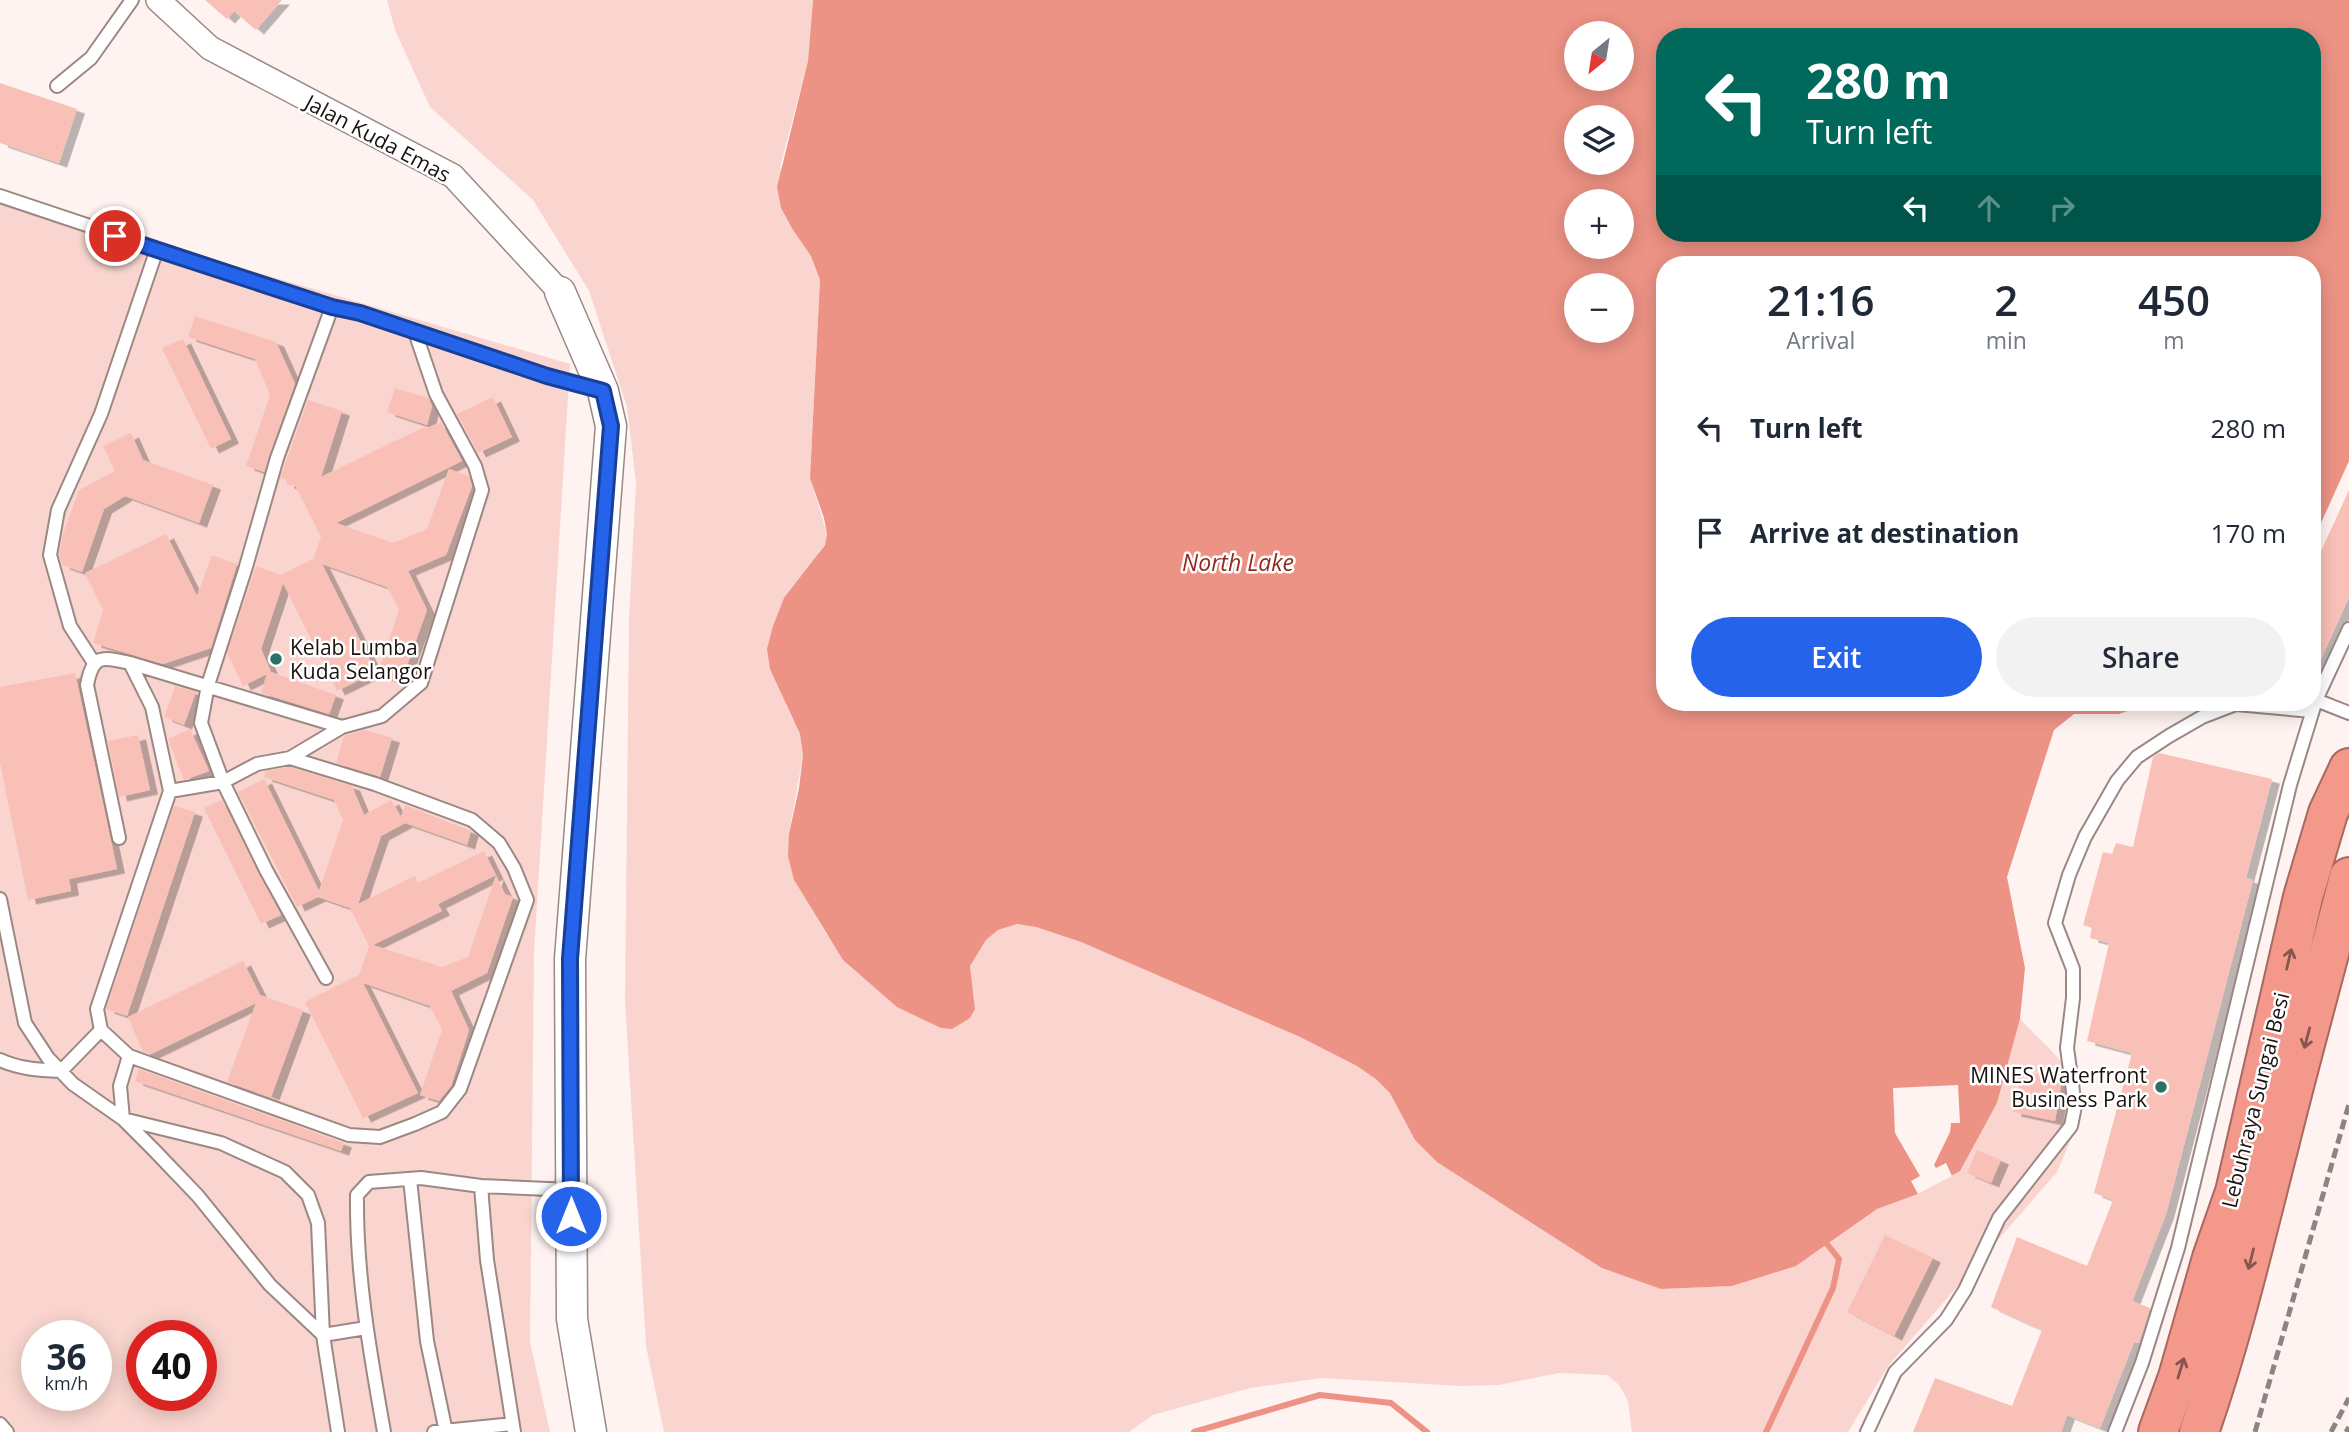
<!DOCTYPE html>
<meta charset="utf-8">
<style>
body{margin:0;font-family:"Open Sans",sans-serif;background:#f2f2f3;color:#1f2937;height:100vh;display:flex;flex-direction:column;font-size:26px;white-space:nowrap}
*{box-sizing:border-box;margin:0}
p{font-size:23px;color:#747a83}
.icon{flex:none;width:38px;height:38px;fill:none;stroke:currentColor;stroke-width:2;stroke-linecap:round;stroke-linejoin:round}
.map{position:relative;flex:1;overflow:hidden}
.sheet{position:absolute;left:1656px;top:256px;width:665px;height:455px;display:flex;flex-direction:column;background:#fff;border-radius:28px;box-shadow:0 4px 18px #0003}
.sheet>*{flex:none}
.hud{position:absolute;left:1656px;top:28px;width:665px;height:214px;border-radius:28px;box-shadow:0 4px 18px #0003;background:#00695c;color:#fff;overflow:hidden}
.needle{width:46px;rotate:210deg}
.fabs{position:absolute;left:1564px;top:21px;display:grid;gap:14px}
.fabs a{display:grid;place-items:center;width:70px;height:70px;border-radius:50%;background:#fff;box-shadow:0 4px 18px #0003;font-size:35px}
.speed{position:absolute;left:21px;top:1320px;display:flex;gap:14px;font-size:35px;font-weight:700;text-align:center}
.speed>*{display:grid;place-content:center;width:91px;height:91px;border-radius:50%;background:#fff;box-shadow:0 4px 18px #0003;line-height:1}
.speed small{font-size:18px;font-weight:400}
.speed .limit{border:10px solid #d22;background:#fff;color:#111}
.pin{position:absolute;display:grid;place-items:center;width:60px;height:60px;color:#fff;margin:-30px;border:4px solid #fff;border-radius:50%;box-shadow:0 2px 7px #0007}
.me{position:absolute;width:77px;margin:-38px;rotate:0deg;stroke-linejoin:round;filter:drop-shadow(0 0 5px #0008)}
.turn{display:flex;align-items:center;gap:24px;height:147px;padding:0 35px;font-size:32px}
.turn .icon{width:91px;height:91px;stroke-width:2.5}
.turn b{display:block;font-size:49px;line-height:60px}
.lanes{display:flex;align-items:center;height:66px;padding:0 35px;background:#0003;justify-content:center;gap:35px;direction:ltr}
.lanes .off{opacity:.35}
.eta{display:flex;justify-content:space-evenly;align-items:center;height:119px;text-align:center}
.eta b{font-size:42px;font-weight:600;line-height:49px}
.action{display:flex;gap:14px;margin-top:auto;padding:14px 35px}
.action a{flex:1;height:80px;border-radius:42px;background:#2563eb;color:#fff;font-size:28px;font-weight:600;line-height:80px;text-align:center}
.action a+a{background:#f2f2f3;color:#1f2937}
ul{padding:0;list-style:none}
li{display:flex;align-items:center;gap:21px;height:105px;padding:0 35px}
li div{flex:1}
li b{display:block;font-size:26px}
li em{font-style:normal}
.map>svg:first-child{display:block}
</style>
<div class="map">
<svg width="2349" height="1432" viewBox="0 0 2349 1432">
<defs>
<filter id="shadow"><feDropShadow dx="8" dy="4.5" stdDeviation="0" flood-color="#0004"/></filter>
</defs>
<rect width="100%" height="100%" fill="#fff3f1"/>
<path fill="#fad5cf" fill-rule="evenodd" d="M387 0H813L808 61 780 167 793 230 811 256 820 280 810 477 827 534 825 544 817 555 786 705 800 734 803 755 789 834 794 880 827 935 975 999 971 985 970 965 986 940 998 930 1017 924 1036 927 1081 942 1300 1037 1357 1066 1377 1080 1391 1093 1415 1140 1661 1289 1732 1286 1796 1266 1877 1209 1918 1194 1959 1171 1997 1103 2020 1019C2035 1035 2053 1050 2066 1068 2090 1099 2071 1141 2057 1172L1889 1365 1848 1432H1632L1628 1401 1619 1385 1607 1375 1559 1373 1499 1385 1460 1386 1322 1378 1250 1388 1153 1415 1129 1432H664L646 1346 625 1001 629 618 636 483 627 407 589 291 533 200 430 107 395 30Z
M0 197 570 364 534 953 530 1342 550 1432H0ZM37 1335H96V1395H37ZM142 1335H201V1395H142Z"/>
<path fill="#ed9385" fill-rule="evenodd" d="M813 0H2349V461L2312 543V264H1664V702H2153L2119 714H2074L2054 730 2007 877 2025 968 2020 1019 1997 1103 1960 1171 1918 1194 1877 1209 1796 1266 1732 1286 1661 1289 1602 1268 1437 1162 1415 1140 1390 1093 1377 1080 1357 1066 1300 1037 1081 942 1036 927 1017 924 998 930 986 940 970 966 975 1009 970 1018 952 1029 941 1028 897 1007 843 960 794 880 788 856 789 834 799 788 803 755 800 734 770 669 767 649 773 626 784 598 825 545 827 534 824 518 810 478 820 280 811 256 793 230 781 208 777 187 808 61ZM1577 33H1622V79H1577ZM1664 37H2312V233H1664ZM1577 117H1622V163H1577ZM1577 201H1622V247H1577ZM1577 285H1622V331H1577Z"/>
<path fill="#fff3f1" d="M1958 1085 1960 1123H1951L1950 1132 1934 1165 1936 1168 1946 1163 1952 1176 1918 1194 1911 1181 1920 1176 1895 1133 1893 1088Z"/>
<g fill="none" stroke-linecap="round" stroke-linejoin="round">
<path stroke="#ed9385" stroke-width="6" d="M1194 1432 1320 1395 1391 1403 1427 1432
M1766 1432 1833 1288 1839 1259 1827 1244"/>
</g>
<path fill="#f9c0b7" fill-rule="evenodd" filter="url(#shadow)" d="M205 0H282L256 30 234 11 227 19Z
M0 83 77 109 59 163 0 143Z
M195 316 276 342 295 384 264 472 246 466 270 395 255 359 188 337Z
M183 339 231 439 211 449 162 348Z
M395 388 428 398 432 406 427 425 387 412Z
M493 397 512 437 478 453 457 414Z
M308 400 342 411 321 477 426 426 425 429 441 422 462 461 336 523 393 543 427 529 449 469 469 476 472 486 446 555 408 571 427 610 401 682 377 674 399 610 387 587 322 564 376 672 337 691 283 583 261 649 271 672 336 695 329 714 261 693 267 674 243 686 227 653 256 566 281 575 313 559 321 537 296 487 286 484 287 480 280 478Z
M131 433 143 460 213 485 199 523 125 496 104 509 82 572 62 565 59 555 63 534 79 490 115 471 103 446Z
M2349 490V597L2312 679V571Z
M166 534 197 596 212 555 237 564 211 648 163 664 93 643 103 610 85 573Z
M75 673 117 869 69 879 71 891 28 900 0 763V687Z
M175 686 196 692 184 725 164 717Z
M190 729 209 771 184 780 168 739Z
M365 730 392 738 380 777 336 763 344 736Z
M138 735 150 790 119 797 108 741Z
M2159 753 2272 779 2246 878 2253 880 2166 1214 2132 1301 2150 1308 2139 1343 2134 1342 2100 1428 2067 1415 2061 1432H1913L1935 1378 2012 1406 2042 1330 1991 1307 2017 1237 2087 1266 2113 1200 2094 1193 2132 1053 2087 1041 2109 943 2090 938 2092 928 2083 925 2103 852 2112 854 2116 843 2133 847 2153 757Z
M289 767 352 786 364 815 391 800 401 817 405 805 471 831 467 845 405 823 381 836 358 904 415 876 418 883 484 851 505 894 513 897 487 973 451 991 469 1030 451 1086 439 1101 420 1095 442 1030 430 1006 363 983 418 1093 363 1118 305 1002 359 975 369 946 350 908 318 897 297 907 238 792 264 779 319 891 343 820 334 800 264 777 266 771ZM496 875 468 957 442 967 373 945 442 911 438 904Z
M222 800 281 915 261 924 204 808Z
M174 806 195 812 127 1016 106 1009Z
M243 961 260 995 303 1010 271 1097 350 1126 227 1082 256 1003 151 1054 143 1052 128 1017Z
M139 1069 344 1143 341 1151 135 1081Z
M2022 1071 2062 1079 2055 1121 2013 1112Z
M1977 1150 2001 1160 1991 1183 1967 1173Z
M1885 1235 1933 1258 1894 1336 1847 1312Z"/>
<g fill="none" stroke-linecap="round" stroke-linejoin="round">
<defs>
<path id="service" d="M57 86 91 58 132 0
M0 196 332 307
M94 663 70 626 50 555 58 510 101 414 157 249
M130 663 152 707 170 791 97 1009 101 1030 129 1056 349 1135 380 1137 415 1124 442 1112 460 1089 527 900 514 868 499 843 472 820 375 784 290 758
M2316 700 2349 629
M170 791 223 782 257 764 290 758 342 727
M119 838 87 685C93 653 103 657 130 663L342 727 382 716 421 683 482 490 475 466 436 394 415 332
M0 899 25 1023 48 1058 73 1084 123 1119 153 1149 198 1196 270 1285 323 1335 366 1328
M326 978 266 870 223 782 201 723 208 685 245 570 277 458 332 307 360 313 547 376 599 390
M129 1056 120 1086 123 1119 221 1143 285 1172 308 1195 318 1223 323 1335 338 1432
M0 1060C20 1069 39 1070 61 1071L101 1030
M410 1179 427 1341 446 1432
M481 1186 571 1190
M0 1424 7 1432
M384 1432C370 1353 356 1275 357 1195L369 1182 421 1178 481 1186 487 1260 514 1432
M434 1432 512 1424
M1867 1432 1895 1372 1946 1320 1965 1290 1999 1218 2071 1126 2075 1106 2067 1048 2073 998V969L2055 923 2069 875 2085 837 2117 781 2137 757 2169 736 2202 717 2236 704 2312 711
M2115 1432 2142 1363 2178 1248 2290 785 2316 700 2349 713"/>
<path id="minor" d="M158 0 210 48 453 176 560 292"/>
<path id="tertiary" d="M560 292 603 391 611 426 570 959 572 1319 591 1432"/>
<path id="motorway" d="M2158 1432 2178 1377 2212 1258 2235 1192 2303 897 2328 813 2349 768
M2199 1432C2232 1338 2254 1242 2279 1145 2301 1056 2326 967 2349 877"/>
</defs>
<use href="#service" stroke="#9b8885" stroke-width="16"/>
<use href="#minor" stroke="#9b8885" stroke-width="26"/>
<use href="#tertiary" stroke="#9b8885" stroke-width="33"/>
<use href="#motorway" stroke="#a76960" stroke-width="42"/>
<use href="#service" stroke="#fff" stroke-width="12"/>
<use href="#minor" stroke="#fff" stroke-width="23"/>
<use href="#tertiary" stroke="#fff" stroke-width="30"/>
<use href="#motorway" stroke="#f3988a" stroke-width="38"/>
<path stroke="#8e8583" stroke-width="5" stroke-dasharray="10 5" stroke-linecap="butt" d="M2255 1432 2349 1104
M2331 1432 2349 1398
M2346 1432 2349 1427"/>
</g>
<defs><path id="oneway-shaft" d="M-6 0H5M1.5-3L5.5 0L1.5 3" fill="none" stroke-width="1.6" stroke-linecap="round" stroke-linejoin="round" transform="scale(1.75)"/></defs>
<g stroke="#86554e">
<use href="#oneway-shaft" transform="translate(2289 959) rotate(-77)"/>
<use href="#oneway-shaft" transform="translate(2307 1038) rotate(105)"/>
<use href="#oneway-shaft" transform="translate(2251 1259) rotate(104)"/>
<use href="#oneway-shaft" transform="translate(2181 1368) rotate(-73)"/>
</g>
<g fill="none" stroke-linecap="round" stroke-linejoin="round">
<defs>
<path id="route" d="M115 236 332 307 360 313 547 376 603 391 611 426 570 959 571 1216"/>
</defs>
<use href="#route" stroke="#184099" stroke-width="18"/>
<use href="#route" stroke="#2563eb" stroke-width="12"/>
</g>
<g fill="#2c7164" stroke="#fff" stroke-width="2.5">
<circle cx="276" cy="659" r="7"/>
<circle cx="2161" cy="1087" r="7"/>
</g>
<g text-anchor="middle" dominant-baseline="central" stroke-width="5" stroke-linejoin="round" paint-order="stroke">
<g font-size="21" fill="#191211" stroke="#fff">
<text transform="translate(378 138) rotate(28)">Jalan Kuda Emas</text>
<text transform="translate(2255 1100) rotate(-76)">Lebuhraya Sungai Besi</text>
</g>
<g font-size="21" fill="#191211" stroke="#fff" text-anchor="start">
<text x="290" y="647">Kelab Lumba<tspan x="290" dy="24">Kuda Selangor</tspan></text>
<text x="2147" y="1075" text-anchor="end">MINES Waterfront<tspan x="2147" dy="24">Business Park</tspan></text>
</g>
<g font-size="23" font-style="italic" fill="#922a20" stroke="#fff">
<text x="1238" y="562">North Lake</text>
</g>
</g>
</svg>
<div class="fabs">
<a><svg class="needle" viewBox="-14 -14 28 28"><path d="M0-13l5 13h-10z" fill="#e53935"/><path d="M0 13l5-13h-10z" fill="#747a83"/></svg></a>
<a><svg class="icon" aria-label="layers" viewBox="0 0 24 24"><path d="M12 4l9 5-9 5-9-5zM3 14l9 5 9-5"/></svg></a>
<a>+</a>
<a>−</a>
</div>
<div class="speed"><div>36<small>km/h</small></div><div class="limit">40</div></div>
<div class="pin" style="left:115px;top:236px;background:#d93025"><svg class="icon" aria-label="arrive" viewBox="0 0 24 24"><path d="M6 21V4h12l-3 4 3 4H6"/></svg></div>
<svg class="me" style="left:571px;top:1216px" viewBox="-20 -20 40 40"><circle r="17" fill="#2563eb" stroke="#fff" stroke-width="3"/><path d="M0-11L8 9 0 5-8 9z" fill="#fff"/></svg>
<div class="hud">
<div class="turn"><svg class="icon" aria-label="left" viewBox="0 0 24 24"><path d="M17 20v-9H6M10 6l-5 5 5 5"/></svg><div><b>280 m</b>Turn left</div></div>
<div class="lanes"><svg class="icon" aria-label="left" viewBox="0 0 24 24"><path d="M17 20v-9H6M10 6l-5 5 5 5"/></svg><svg class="icon off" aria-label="ahead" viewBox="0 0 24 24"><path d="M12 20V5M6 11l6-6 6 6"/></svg><svg class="icon off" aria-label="right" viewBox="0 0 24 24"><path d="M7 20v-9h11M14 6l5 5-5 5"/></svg></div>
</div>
<section class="sheet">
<div class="eta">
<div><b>21:16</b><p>Arrival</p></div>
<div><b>2</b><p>min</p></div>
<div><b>450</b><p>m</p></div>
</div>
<ul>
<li><svg class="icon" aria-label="left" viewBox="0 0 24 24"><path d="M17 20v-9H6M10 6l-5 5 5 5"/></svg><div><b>Turn left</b></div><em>280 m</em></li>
<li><svg class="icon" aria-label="arrive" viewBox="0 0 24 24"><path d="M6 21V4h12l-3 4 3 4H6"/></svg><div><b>Arrive at destination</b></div><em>170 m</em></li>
</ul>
<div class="action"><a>Exit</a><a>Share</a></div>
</section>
</div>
